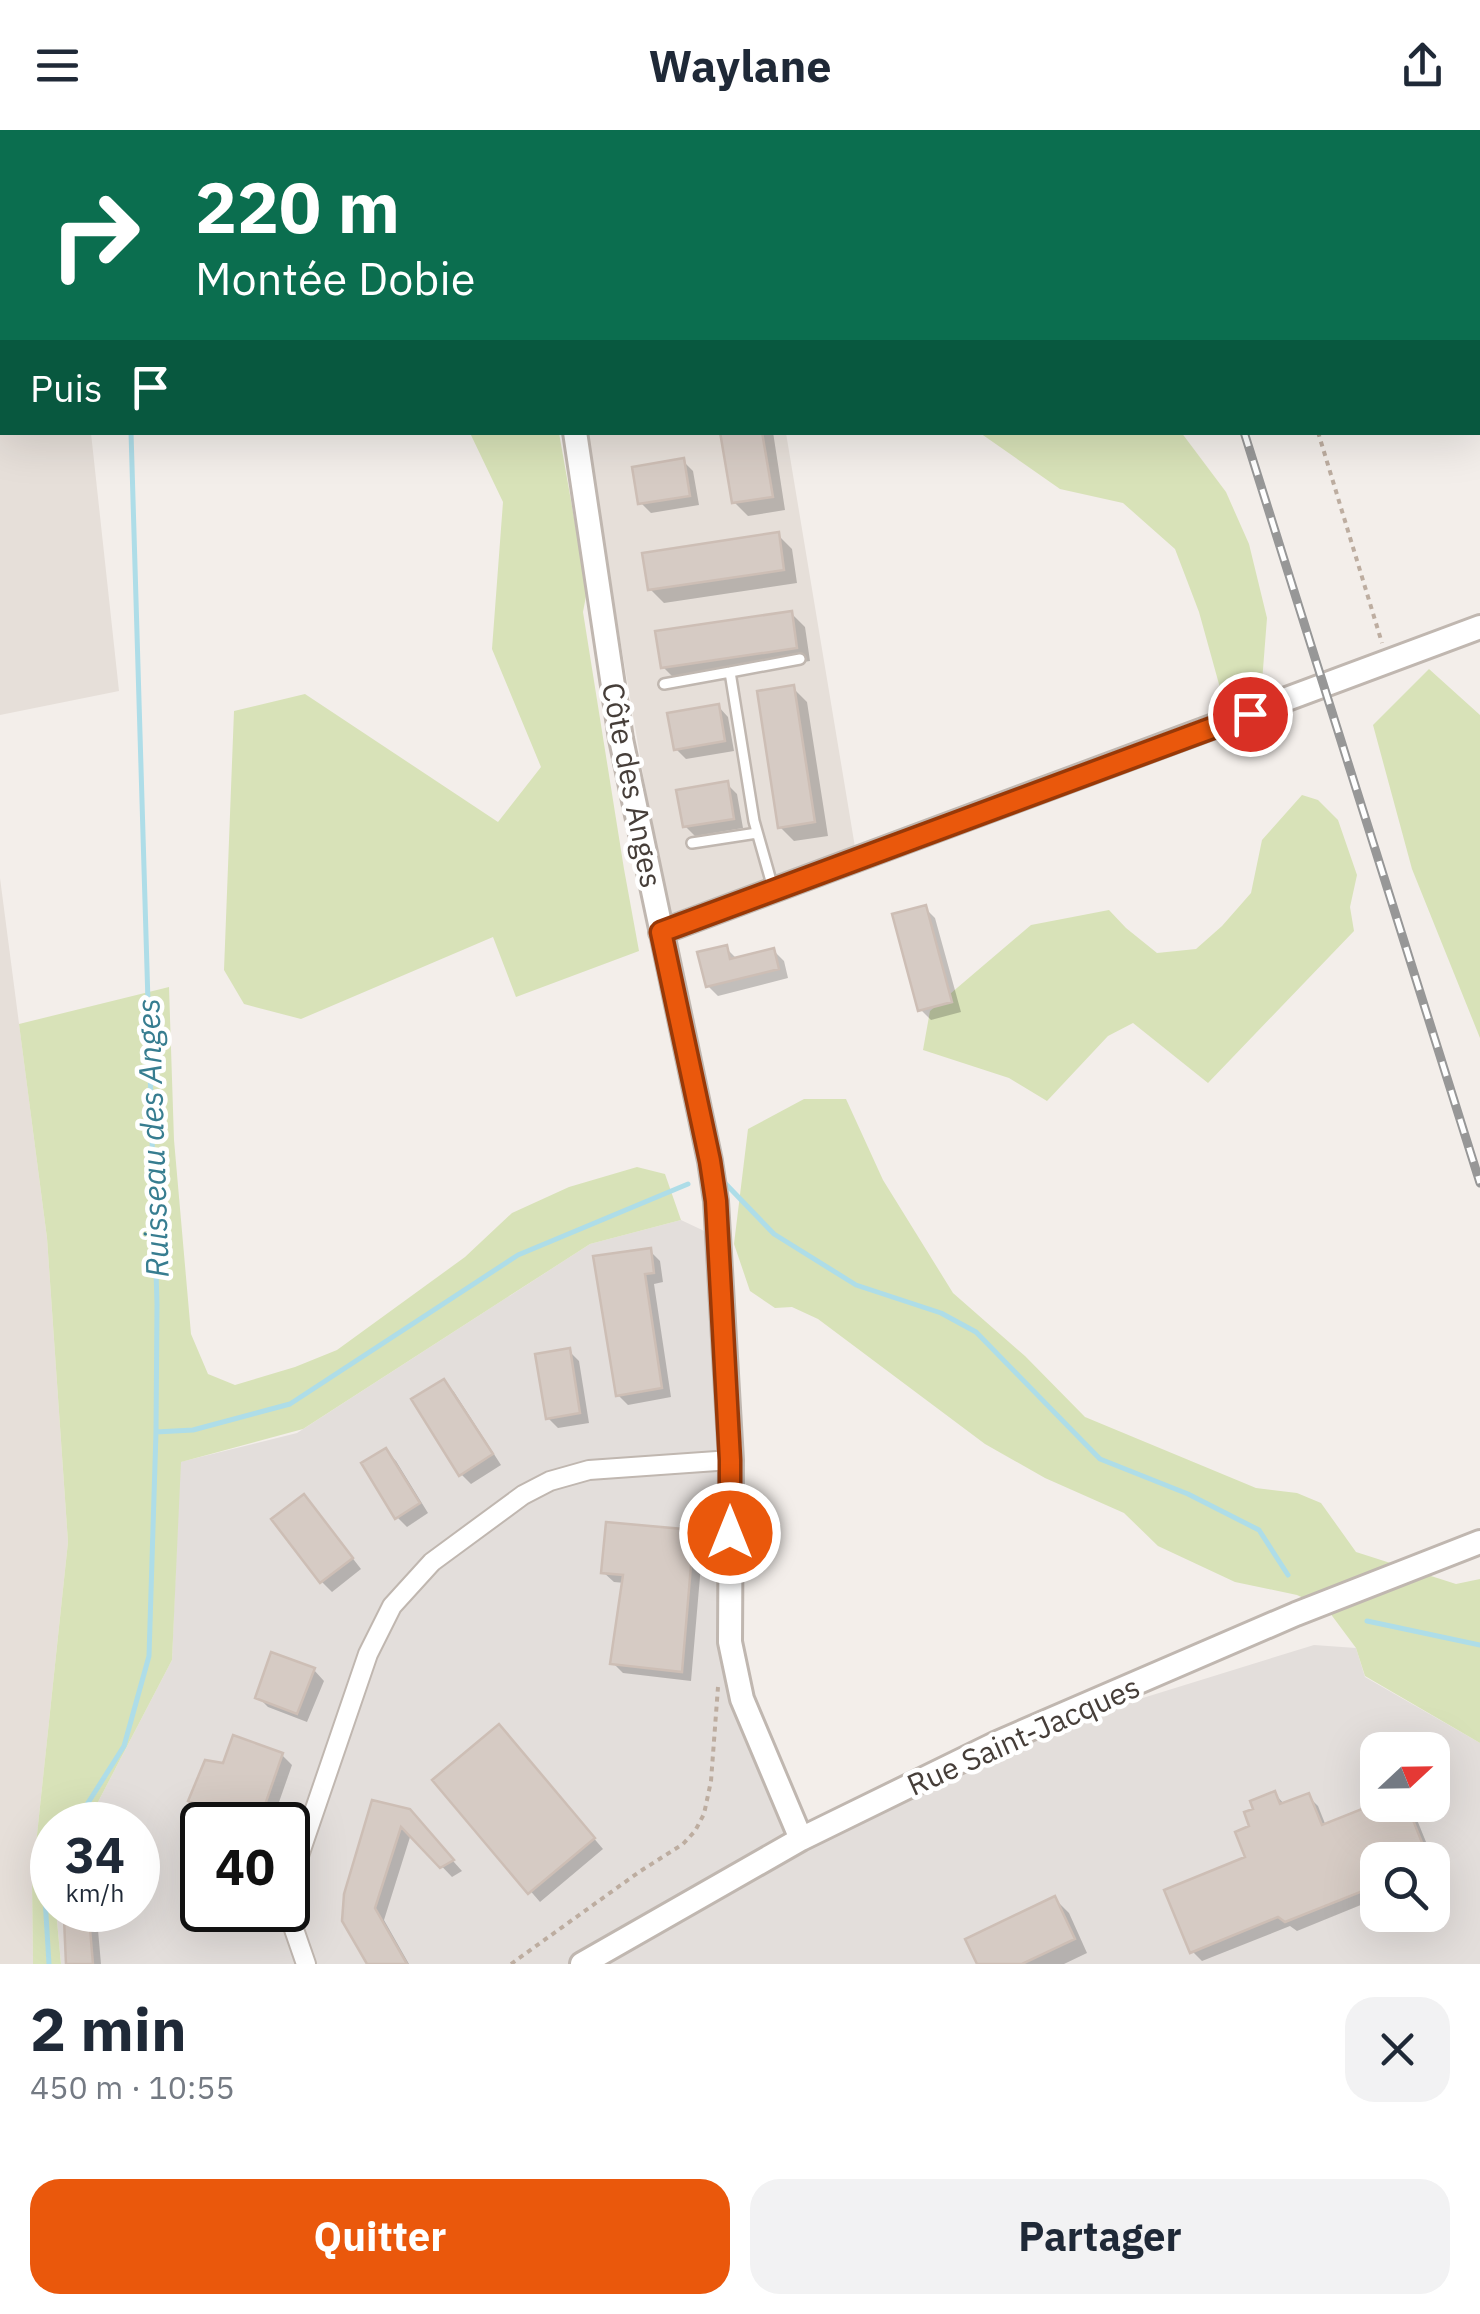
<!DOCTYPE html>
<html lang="fr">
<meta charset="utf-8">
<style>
body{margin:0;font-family:"IBM Plex Sans",sans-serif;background:#f2f2f3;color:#1f2937;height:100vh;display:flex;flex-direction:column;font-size:38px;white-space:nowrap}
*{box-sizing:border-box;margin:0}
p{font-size:32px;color:#747a83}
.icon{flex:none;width:55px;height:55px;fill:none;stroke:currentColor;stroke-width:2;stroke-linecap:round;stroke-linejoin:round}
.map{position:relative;height:1834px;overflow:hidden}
.drawer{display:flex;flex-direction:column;background:#fff;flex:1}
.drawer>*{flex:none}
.guide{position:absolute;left:0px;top:0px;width:1480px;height:305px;box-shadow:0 10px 40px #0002;background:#0b6e4f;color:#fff;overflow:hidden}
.needle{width:65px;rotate:68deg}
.buttons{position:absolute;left:1360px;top:1602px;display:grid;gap:20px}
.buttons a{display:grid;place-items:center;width:90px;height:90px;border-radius:20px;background:#fff;box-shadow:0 10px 40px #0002;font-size:50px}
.speed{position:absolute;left:30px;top:1672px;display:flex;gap:20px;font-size:50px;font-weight:700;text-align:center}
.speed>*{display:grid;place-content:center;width:130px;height:130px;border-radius:50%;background:#fff;box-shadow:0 10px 40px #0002;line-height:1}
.speed small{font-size:25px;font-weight:400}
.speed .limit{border:5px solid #111;border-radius:15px;background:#fff;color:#111}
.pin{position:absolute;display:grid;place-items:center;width:85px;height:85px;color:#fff;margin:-42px;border:5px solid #fff;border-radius:50%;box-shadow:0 2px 10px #0007}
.me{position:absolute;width:110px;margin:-55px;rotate:0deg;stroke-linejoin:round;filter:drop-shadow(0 0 8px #0008)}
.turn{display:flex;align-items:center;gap:35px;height:210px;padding:0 30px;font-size:45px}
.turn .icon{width:130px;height:130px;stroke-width:2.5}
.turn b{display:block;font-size:70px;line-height:85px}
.then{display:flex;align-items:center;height:95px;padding:0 30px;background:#0003;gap:20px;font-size:38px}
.round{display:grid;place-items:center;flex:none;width:105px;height:105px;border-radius:30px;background:#f2f2f3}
.headline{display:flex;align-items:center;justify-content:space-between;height:170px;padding:0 30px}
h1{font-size:60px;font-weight:700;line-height:75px}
.action{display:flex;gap:20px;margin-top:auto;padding:20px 30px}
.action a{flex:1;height:115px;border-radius:30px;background:#ea580c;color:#fff;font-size:40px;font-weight:700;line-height:115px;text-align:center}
.action a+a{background:#f2f2f3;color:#1f2937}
header{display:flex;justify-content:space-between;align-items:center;height:130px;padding:0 30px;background:#fff;font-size:45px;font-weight:700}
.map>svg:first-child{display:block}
</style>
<header><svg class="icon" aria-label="menu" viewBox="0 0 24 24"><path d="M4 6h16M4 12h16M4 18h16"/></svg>Waylane<svg class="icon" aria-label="share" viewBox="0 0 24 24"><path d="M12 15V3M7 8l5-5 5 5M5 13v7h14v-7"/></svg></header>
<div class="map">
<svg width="1480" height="1834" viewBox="0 0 1480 1834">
<rect width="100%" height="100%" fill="#f3eeea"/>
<path fill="#e6dfd9" d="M2 54V302L91 303 119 561 0 585V55Z
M585 303H786L855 717 667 785Z
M0 748 47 1108 68 1412 32 1752 33 1834H0Z"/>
<path fill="#e3dedb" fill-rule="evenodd" d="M681 1090 719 1108 730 1512 801 1709 997 1613 1314 1515 1356 1518 1365 1547 1480 1613V1834H61L56 1780H138V1695H86L172 1530 180 1332 297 1303 590 1114ZM1378 1620H1432V1675H1378ZM202 1695H288V1780H202ZM1378 1730H1432V1785H1378Z"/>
<path fill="#d8e2b8" d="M1152 0H1480V185L1478 183V2H1158Z
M1181 302 1226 362 1249 414 1267 488 1262 552 1236 572 1222 565 1199 482 1175 419 1123 373 1060 359 980 303Z
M470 303H559L587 461 583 482 624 739 639 821 516 867 493 807 301 889 244 874 224 840 234 581 305 564 498 692 541 637 492 519 503 372Z
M1429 539 1480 585V908L1412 739 1373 595Z
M1302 665 1318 670 1338 690 1357 745 1350 777 1354 801 1208 953 1133 893 1108 906 1047 971 1009 948 923 920 930 881 1031 795 1109 780 1126 798 1157 823 1196 819 1222 796 1251 763 1262 710Z
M169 857 174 1010 191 1204 208 1244 235 1255 295 1237 337 1220 465 1127 512 1083 569 1057 637 1037 665 1044 681 1090 590 1114 303 1299 181 1332 172 1530 86 1695H52V1780H56L61 1834H33L32 1752 68 1412 47 1108 19 894Z
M804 969H846L883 1050 953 1163 1025 1226 1085 1287 1256 1358 1297 1363 1321 1373 1356 1422 1456 1454 1480 1449V1613L1365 1546 1356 1518 1327 1479 1297 1465 1235 1452 1158 1416 1124 1383 1045 1348 985 1314 818 1189 792 1177 775 1178 750 1161 734 1114 748 999Z"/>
<path fill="#0003" d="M723 302H773L785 380 748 386 734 372Z
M683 331 693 341 699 375 651 383 641 373Z
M778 405 792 419 797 453 664 473 650 459Z
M791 483 805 497 810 531 677 551 663 537Z
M793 558 807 572 828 706 794 711 780 697Z
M718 576 728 587 734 621 686 629 676 619Z
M727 654 737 664 743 698 695 706 685 696Z
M925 778 935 788 961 882 931 890 921 880Z
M726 818 736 828 774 821 784 831 788 848 718 866 708 856Z
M650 1121 660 1131 663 1152 654 1154 671 1267 628 1275 618 1265 596 1128Z
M569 1221 579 1231 589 1293 558 1298 548 1288Z
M444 1252 454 1262 501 1335 471 1354 461 1344Z
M386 1321 396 1331 428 1383 407 1397 397 1387Z
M313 1377 361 1439 332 1462 322 1452Z
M693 1402 703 1412 691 1551 623 1543 613 1533 625 1453 614 1452 603 1442Z
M314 1540 324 1551 307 1592 268 1577 258 1567Z
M508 1607 603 1719 540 1772 435 1651Z
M282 1625 292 1635 271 1695H206L210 1684 201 1680 191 1670 224 1636Z
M1275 1664 1285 1675 1308 1666 1318 1676 1326 1696 1379 1675H1411L1439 1744 1432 1746V1730H1378V1768L1297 1801 1290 1796 1202 1831 1192 1821 1249 1729 1252 1697Z
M374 1673 419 1693 462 1741 452 1747 411 1704 384 1790 409 1834H370Z
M1055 1769 1069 1783 1087 1823 1064 1834H979Z
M88 1790 98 1800 101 1834H69Z"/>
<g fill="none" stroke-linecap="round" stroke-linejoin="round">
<path stroke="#aedde8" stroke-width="5" d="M121 0V2
M721 1049 774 1104 856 1155 941 1183 976 1202 1100 1329 1188 1364 1259 1400 1288 1445
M156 1302 193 1300 290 1274 518 1125 688 1054
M1367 1491 1480 1515
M74 1695 124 1616 149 1526 156 1302 157 1174 131 302
M49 1834 44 1752 52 1735"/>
</g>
<path fill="#d6cbc4" stroke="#cdbeb5" stroke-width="2.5" d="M720 302H762L773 367 732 373Z
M684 328 690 366 638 374 632 337Z
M779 402 784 440 648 460 642 423Z
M792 481 797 518 661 538 655 501Z
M794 555 815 692 778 698 757 561Z
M719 574 725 611 674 620 667 583Z
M728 651 734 689 683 697 676 660Z
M926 775 952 872 918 881 892 784Z
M727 815 730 829 774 818 779 839 706 857 697 822Z
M651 1118 654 1143 645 1144 662 1258 616 1266 593 1126Z
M570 1218 580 1283 546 1289 535 1224Z
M444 1249 493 1324 459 1346 411 1269Z
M386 1318 420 1373 395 1389 361 1333Z
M304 1364 353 1428 320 1453 271 1389Z
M606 1392 694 1400 682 1542 610 1534 623 1445 601 1443Z
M271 1522 315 1538 297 1584 255 1568Z
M499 1594 595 1708 528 1764 432 1650Z
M233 1605 283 1623 258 1695H204L208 1679 188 1671 205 1630 223 1633Z
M1275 1661 1280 1674 1309 1663 1322 1695 1372 1675H1407L1429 1730H1378V1755L1285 1792 1278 1787 1190 1823 1164 1760 1245 1727 1235 1702 1249 1696 1244 1682 1253 1679 1250 1671Z
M372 1670 410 1679 454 1730 440 1738 401 1697 375 1778 407 1834H367L342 1791 344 1764Z
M1055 1766 1075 1809 1022 1834H977L965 1809Z
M89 1787 93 1834H66L64 1789Z"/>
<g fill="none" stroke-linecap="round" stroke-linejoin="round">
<defs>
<path id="service" d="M664 554 730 542
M692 713 757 703
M773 758 754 691 730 542 800 529"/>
<path id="minor" d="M306 1834 288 1782 291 1749 368 1524 392 1476 432 1432 523 1365 550 1351 589 1340 731 1330"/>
<path id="tertiary" d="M520 0V2
M575 302 621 609 710 1031 716 1071 731 1330 730 1512 742 1569 801 1709
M661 802 1480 497
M582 1834 801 1709 997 1613 1296 1484 1480 1412"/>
</defs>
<use href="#service" stroke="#c0b7b0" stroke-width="14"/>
<use href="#minor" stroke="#c0b7b0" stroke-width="22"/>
<use href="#tertiary" stroke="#c0b7b0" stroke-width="28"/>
<path stroke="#bdada0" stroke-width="4" stroke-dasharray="5 5" stroke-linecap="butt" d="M1210 0 1212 2
M1478 250 1480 252
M1318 302 1382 513
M511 1834 639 1742 683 1714 695 1701 704 1684 711 1651 718 1557"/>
<use href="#service" stroke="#fff" stroke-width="9"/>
<use href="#minor" stroke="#fff" stroke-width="18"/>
<use href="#tertiary" stroke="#fff" stroke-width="22"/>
<defs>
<path id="rail" d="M1148 0 1149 2
M1244 302 1480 1053"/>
</defs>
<use href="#rail" stroke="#979797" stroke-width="9"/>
<use href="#rail" stroke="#fff" stroke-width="5" stroke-dasharray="15" stroke-linecap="butt"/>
</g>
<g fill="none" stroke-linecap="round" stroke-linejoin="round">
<defs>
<path id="route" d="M730 1403V1330L716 1071 710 1031 661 802 1250 584"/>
</defs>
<use href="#route" stroke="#983908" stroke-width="25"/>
<use href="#route" stroke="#ea580c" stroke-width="18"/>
</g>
<g text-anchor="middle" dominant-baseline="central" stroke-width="9" stroke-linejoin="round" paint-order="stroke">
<g font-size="30" fill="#463e39" stroke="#fff">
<text transform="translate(633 655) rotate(79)">Côte des Anges</text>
<text transform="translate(1023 1605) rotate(-24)">Rue Saint-Jacques</text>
</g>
<g font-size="32" font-style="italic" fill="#377d90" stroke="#fff">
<text transform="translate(152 1008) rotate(-92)">Ruisseau des Anges</text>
</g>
</g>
</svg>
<div class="buttons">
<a><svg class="needle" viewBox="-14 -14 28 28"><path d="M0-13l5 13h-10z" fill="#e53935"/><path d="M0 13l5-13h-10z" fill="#747a83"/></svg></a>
<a><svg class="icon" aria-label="search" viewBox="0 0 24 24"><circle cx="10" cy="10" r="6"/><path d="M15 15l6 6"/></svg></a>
</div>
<div class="speed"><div>34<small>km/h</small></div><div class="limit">40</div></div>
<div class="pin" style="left:1250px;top:584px;background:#d93025"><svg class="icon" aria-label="arrive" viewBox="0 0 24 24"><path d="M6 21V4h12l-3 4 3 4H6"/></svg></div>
<svg class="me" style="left:730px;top:1403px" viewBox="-20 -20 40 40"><circle r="17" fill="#ea580c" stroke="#fff" stroke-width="3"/><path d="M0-11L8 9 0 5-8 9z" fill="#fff"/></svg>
<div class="guide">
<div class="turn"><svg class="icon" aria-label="right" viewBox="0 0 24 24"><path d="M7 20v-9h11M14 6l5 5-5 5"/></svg><div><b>220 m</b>Montée Dobie</div></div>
<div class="then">Puis<svg class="icon" aria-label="arrive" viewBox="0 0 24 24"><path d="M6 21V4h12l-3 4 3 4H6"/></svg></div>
</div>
</div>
<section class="drawer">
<div class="headline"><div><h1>2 min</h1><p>450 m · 10:55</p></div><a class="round"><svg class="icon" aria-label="close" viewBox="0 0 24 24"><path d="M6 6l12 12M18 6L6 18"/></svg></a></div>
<div class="action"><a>Quitter</a><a>Partager</a></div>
</section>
